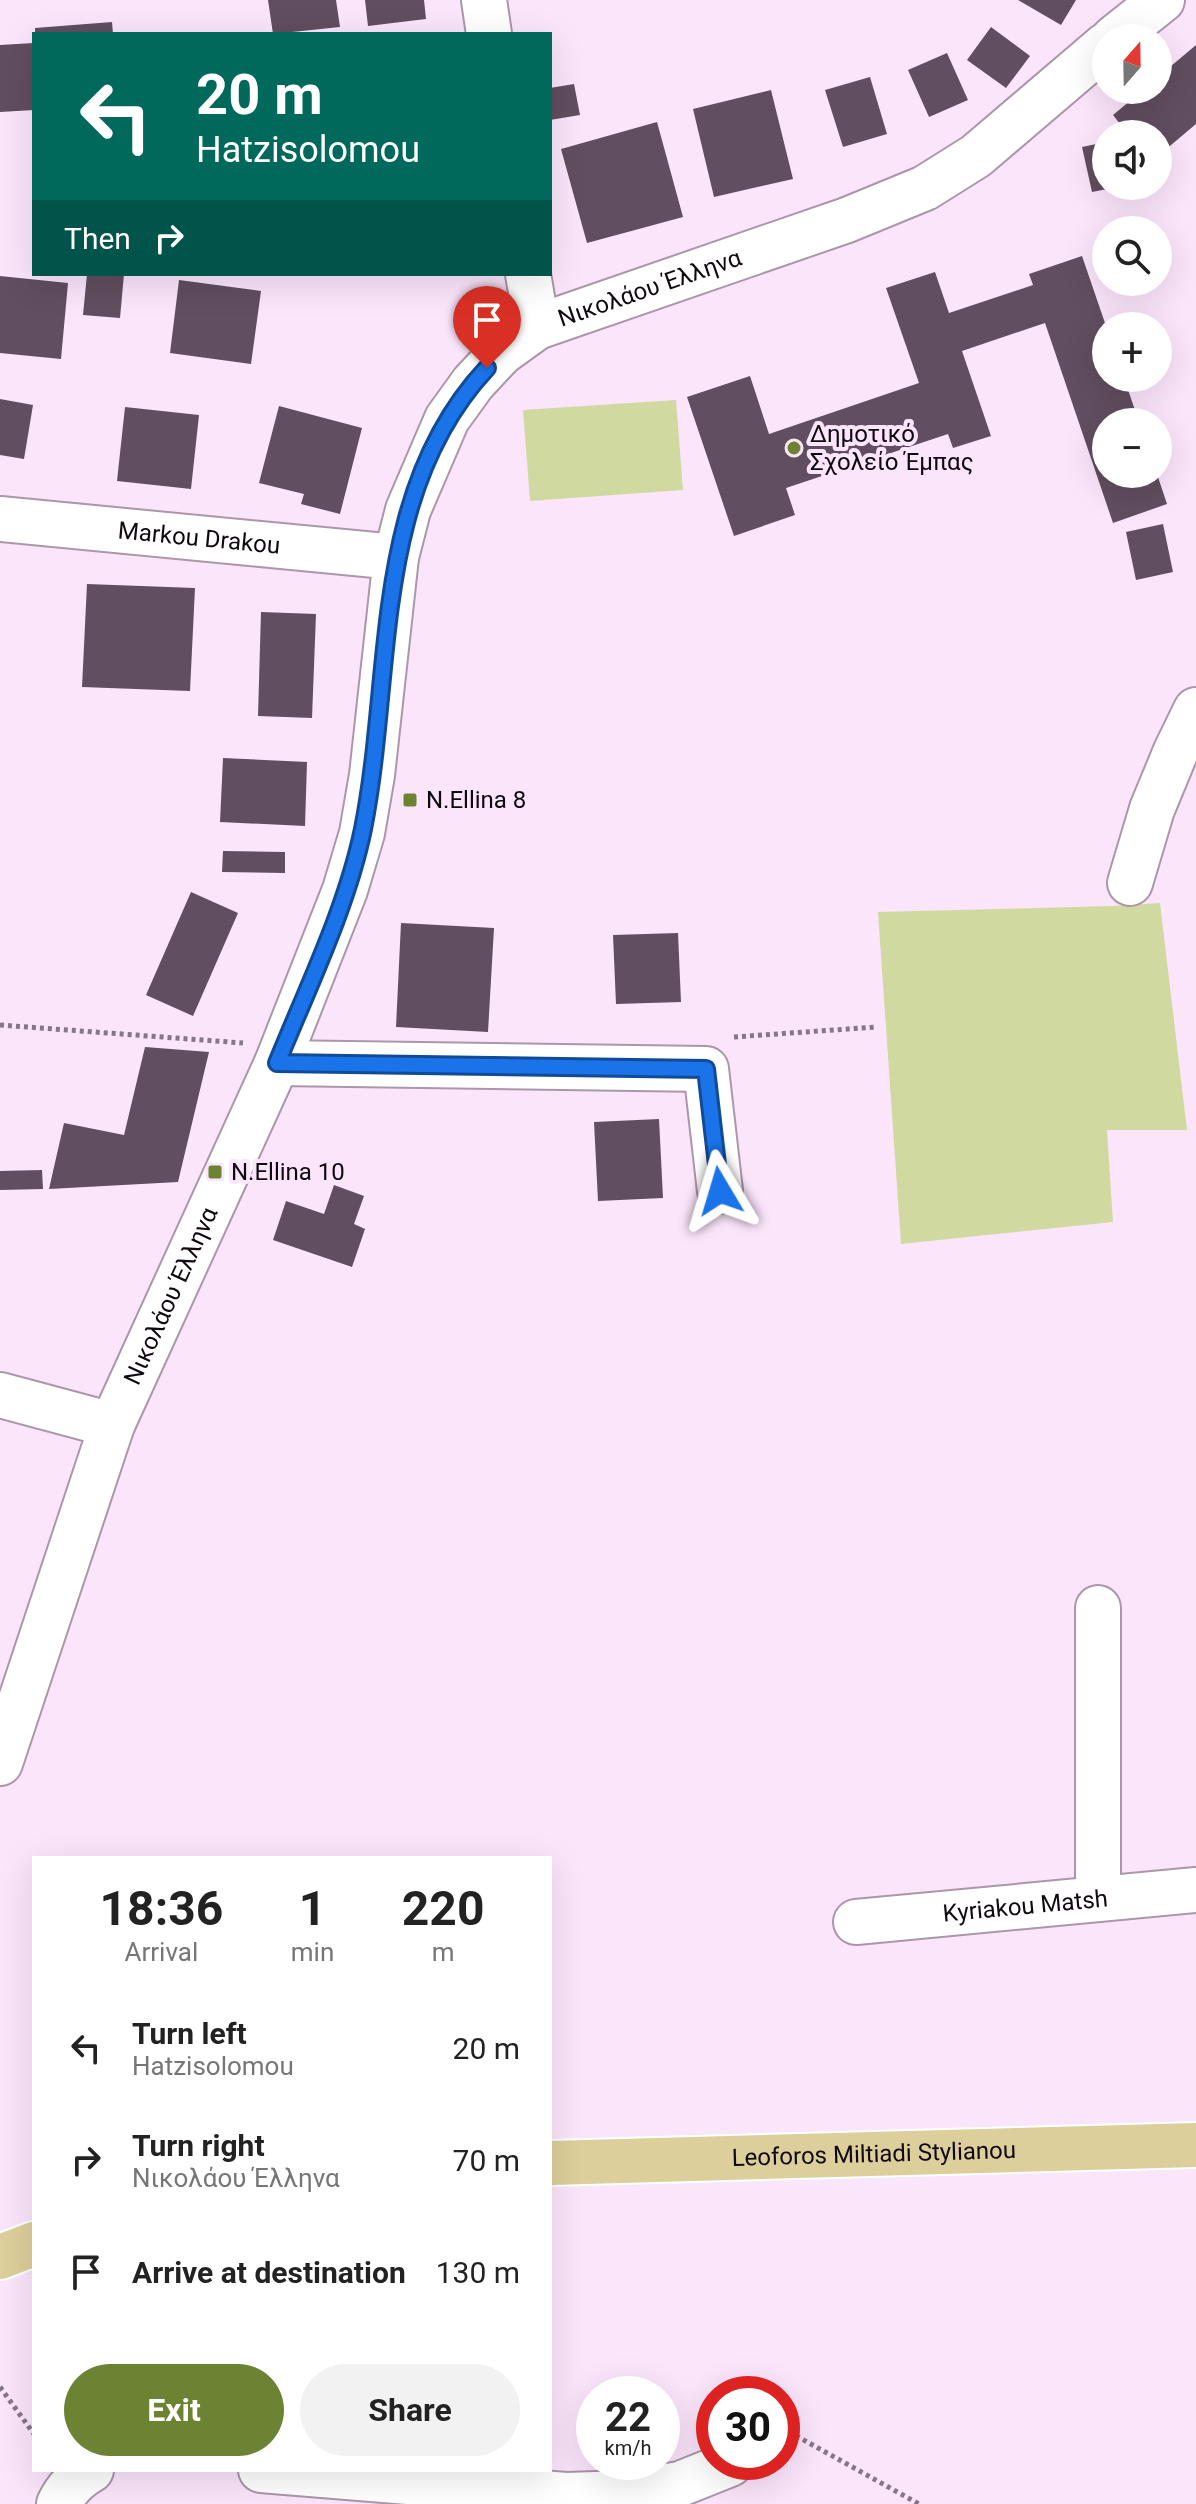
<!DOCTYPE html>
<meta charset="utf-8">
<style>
body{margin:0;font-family:Roboto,sans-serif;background:#f2f2f2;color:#222;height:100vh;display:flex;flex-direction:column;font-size:30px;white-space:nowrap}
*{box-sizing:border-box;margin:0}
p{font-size:26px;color:#767676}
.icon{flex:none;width:44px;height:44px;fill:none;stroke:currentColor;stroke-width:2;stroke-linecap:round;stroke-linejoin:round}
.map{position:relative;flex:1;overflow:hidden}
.sheet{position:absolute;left:32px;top:1856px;width:520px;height:616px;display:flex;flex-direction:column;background:#fff;border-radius:0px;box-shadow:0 8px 32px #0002}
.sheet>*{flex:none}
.banner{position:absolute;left:32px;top:32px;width:520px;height:244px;border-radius:0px;box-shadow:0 8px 32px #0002;background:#00695c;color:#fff;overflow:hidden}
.needle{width:52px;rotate:20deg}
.fabs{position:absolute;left:1092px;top:24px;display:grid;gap:16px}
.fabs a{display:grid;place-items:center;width:80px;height:80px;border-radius:50%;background:#fff;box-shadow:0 8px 32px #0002;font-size:40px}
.speed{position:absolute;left:576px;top:2376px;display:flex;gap:16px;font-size:40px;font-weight:700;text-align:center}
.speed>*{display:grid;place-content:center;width:104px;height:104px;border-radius:50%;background:#fff;box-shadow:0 8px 32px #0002;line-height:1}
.speed small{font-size:20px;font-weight:400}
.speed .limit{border:12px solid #d22;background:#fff;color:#111}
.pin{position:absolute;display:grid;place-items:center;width:68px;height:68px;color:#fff;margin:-82px -34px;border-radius:50% 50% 50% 0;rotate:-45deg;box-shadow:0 0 8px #0007}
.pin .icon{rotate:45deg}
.me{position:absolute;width:88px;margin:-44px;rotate:353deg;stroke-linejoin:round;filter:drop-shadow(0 0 6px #0008)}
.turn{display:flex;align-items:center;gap:28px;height:168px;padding:0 32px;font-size:36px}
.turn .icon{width:104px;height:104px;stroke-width:2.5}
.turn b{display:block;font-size:56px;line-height:68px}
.then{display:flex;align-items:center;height:76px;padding:0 32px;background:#0003;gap:16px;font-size:30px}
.eta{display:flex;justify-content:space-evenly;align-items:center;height:136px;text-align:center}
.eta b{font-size:48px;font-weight:700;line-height:56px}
.button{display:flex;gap:16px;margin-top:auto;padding:16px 32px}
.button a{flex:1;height:92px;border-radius:48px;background:#6d8334;color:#fff;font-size:32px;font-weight:700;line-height:92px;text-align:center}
.button a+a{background:#f2f2f2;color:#222}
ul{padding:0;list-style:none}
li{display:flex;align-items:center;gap:24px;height:112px;padding:0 32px}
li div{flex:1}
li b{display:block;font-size:30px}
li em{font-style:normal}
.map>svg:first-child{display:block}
</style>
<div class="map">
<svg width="1196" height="2504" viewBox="0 0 1196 2504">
<rect width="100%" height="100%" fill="#fbe5fb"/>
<path fill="#d0daa0" d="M676 400 683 490 530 501 523 410Z
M1160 903 1187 1130H1107L1113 1222 901 1244 878 912 1112 906Z"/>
<path fill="#614e60" d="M268 0H336L340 27 273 34Z
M365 0H424L426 19 368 26Z
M1018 0H1076L1061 25Z
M112 22 113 34H35V28Z
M991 27 1030 56 1006 88 967 60Z
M34 43V110L0 112V45Z
M1196 45V124L1158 156V134H1128L1113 115 1143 90H1158V77Z
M947 53 968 100 929 117 908 70Z
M870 77 887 134 843 147 825 90Z
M574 84 580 115 550 120V88Z
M771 90 793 179 714 197 693 109Z
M657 122 683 217 587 243 561 149Z
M1106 142V186L1117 187 1092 192 1082 147Z
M1082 256 1106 326V378H1124L1139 422H1106V474H1157L1167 504 1113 523 1045 323 962 351 991 436 953 448 948 434 786 488 795 515 734 536 687 397 750 376 769 434 919 383 886 288 935 272 949 313 1033 285 1029 274Z
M87 274H124L120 318 83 315Z
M0 276 68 283 61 359 0 353Z
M179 280 261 291 251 364 170 353Z
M0 399 33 405 24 459 0 455Z
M279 406 362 428 340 514 301 504 304 494 259 483Z
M125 407 199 415 191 489 117 481Z
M1163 524 1173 572 1136 580 1126 532Z
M87 584 195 588 190 691 82 687Z
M261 612 316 614 312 718 258 716Z
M223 758 307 762 305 826 220 822Z
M223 851 285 852V873L222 872Z
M191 892 238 913 193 1016 146 995Z
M401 923 494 928 488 1032 396 1027Z
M678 933 681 1002 616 1004 613 935Z
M145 1047 209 1052 178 1182 49 1189 64 1123 124 1135Z
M659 1119 663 1198 598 1201 594 1122Z
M42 1170 43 1189 0 1190V1171Z
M334 1185 364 1196 354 1224 365 1229 352 1267 273 1240 286 1201 324 1214Z"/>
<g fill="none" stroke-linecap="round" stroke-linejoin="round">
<defs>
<g id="minor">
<path d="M484 0 489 34"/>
<path d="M1114 38 1162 0"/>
<path d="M528 274 537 327"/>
<path id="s1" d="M0 519 396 557"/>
<path d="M1130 883 1152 809 1176 751 1196 710"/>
<path d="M277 1063 706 1069 720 1191"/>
<path d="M0 1395 112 1425"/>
<path id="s2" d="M0 1763 112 1425 277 1063 345 890 362 833 372 775 396 557 408 510 447 419 473 383 501 353 537 327 847 220 925 188 976 156 1106 45"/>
<path d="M1098 1899V1608"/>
<path id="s3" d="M856 1922 1196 1890"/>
<path d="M261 2470 566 2495 626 2493 680 2484 730 2464"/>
<path d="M59 2504C66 2489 77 2478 91 2470"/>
</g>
<g id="major">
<path id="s4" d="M550 2163 1196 2145"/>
<path d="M0 2257 34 2244"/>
</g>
</defs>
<use href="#minor" stroke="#ab96aa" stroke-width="48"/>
<use href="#major" stroke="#fff" stroke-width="48"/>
<path stroke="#857785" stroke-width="5" stroke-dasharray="4 4" stroke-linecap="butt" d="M0 1025 243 1043
M734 1037 876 1027
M0 2387 34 2434
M782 2428 919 2504"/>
<use href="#minor" stroke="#fff" stroke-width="44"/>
<use href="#major" stroke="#ddcf9b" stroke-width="44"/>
</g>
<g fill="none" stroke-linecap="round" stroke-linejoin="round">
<defs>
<path id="route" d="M487 368C370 493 394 673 363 829 347 907 307 989 277 1063L706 1069 720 1191"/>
</defs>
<use href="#route" stroke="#114b97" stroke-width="20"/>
<use href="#route" stroke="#1a73e8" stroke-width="14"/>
</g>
<g fill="#6d8334" stroke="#fbe5fb" stroke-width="3">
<circle cx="794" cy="448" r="8"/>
<rect x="402" y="792" width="16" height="16" rx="4"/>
<rect x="207" y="1164" width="16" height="16" rx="4"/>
</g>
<g text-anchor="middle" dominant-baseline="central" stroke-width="8" stroke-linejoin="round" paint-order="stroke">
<g font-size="24" fill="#100910" stroke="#fbe5fb">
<text stroke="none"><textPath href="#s2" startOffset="1674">Νικολάου Έλληνα</textPath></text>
<text stroke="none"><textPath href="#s1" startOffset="200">Markou Drakou</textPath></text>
<text stroke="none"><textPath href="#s2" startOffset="498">Νικολάου Έλληνα</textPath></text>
<text stroke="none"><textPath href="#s3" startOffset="170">Kyriakou Matsh</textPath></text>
<text stroke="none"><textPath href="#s4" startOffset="324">Leoforos Miltiadi Stylianou</textPath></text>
</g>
<g font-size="24" fill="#100910" stroke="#fbe5fb" text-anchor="start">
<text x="810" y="434">Δημοτικό<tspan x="810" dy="28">Σχολείο Έμπας</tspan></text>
<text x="426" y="800">N.Ellina 8</text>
<text x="231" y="1172">N.Ellina 10</text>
</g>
</g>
</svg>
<div class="fabs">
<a><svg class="needle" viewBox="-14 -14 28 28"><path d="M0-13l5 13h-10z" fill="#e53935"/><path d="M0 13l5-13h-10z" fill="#767676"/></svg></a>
<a><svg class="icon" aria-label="sound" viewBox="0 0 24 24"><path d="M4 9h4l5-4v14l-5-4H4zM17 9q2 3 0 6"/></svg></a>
<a><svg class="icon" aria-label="search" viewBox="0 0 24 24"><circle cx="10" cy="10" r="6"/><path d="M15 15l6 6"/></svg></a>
<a>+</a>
<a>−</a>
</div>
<div class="speed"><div>22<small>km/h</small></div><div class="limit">30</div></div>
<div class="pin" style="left:487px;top:368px;background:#d93025"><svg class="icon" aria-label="arrive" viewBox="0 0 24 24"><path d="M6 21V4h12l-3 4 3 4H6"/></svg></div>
<svg class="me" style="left:720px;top:1191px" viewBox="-20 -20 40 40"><path d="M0-17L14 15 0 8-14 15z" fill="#1a73e8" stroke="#fff" stroke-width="4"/></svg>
<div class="banner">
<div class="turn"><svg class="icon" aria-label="left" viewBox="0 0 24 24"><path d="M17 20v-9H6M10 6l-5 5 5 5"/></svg><div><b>20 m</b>Hatzisolomou</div></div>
<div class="then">Then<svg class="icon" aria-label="right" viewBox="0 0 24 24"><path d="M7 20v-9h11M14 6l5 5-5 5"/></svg></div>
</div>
<section class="sheet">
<div class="eta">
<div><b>18:36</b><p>Arrival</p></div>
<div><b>1</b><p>min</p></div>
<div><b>220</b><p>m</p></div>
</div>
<ul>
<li><svg class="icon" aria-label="left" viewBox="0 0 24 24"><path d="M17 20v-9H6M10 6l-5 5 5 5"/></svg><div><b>Turn left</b><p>Hatzisolomou</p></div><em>20 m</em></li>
<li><svg class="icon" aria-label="right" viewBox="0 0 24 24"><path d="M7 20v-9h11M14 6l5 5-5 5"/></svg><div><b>Turn right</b><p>Νικολάου Έλληνα</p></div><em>70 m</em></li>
<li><svg class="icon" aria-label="arrive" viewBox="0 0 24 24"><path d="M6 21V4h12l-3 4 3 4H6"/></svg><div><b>Arrive at destination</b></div><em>130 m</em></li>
</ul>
<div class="button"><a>Exit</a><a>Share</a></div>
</section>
</div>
